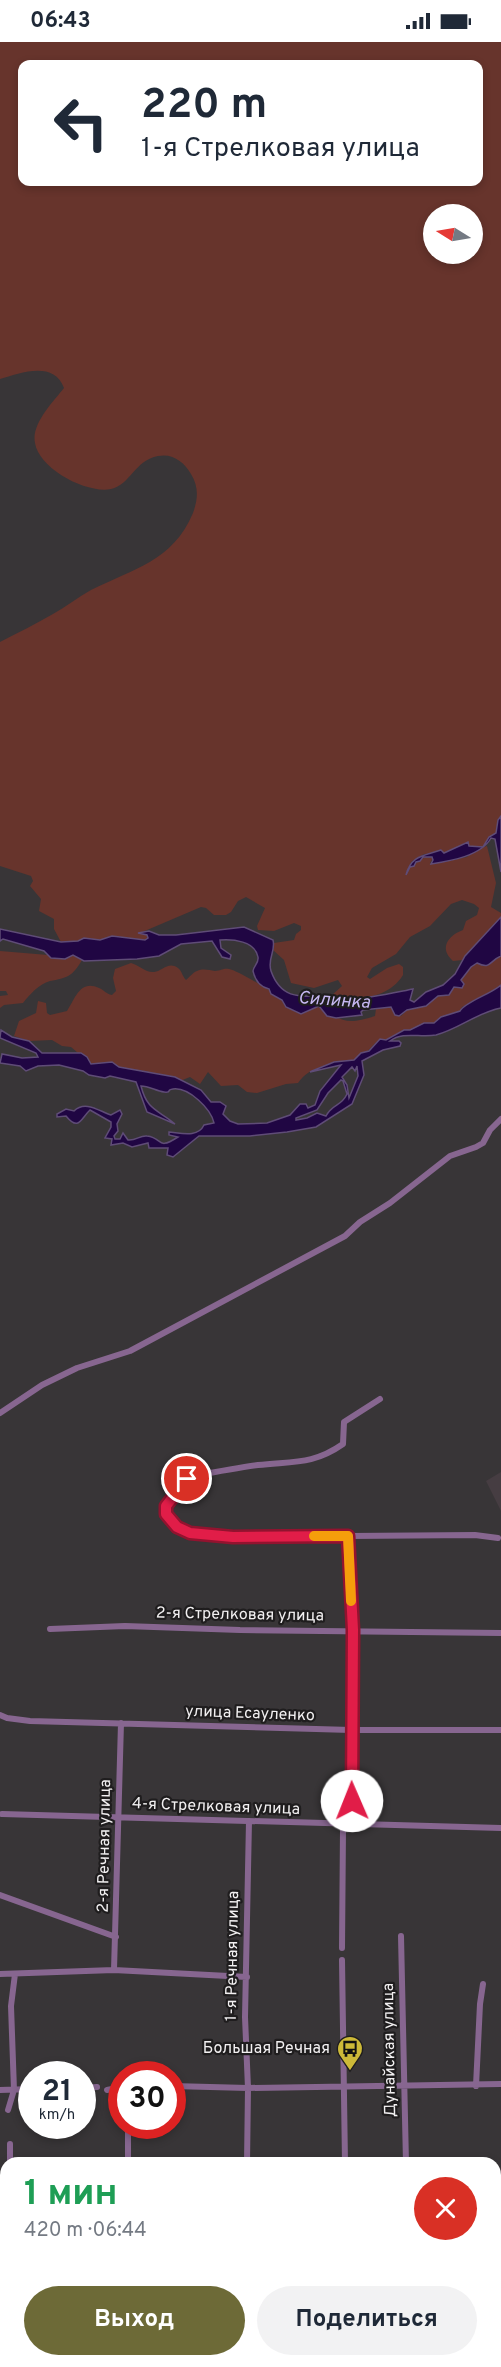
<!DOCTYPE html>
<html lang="ru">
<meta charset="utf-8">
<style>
body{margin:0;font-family:Overpass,sans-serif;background:#f2f2f3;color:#1f2937;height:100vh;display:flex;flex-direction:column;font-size:22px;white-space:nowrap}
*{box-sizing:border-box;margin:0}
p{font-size:20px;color:#747a83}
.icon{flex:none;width:33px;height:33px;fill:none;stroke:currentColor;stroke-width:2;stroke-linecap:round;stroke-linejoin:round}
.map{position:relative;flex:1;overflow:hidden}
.panel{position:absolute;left:0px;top:2115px;width:501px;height:210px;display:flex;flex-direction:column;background:#fff;border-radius:18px 18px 0 0;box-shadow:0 3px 9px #0003}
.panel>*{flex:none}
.banner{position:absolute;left:18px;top:18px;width:465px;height:126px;border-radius:12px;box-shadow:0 3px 9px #0003;background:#fff;color:#1f2937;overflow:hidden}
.needle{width:39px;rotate:281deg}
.buttons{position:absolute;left:423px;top:162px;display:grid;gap:12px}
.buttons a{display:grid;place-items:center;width:60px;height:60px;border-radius:50%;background:#fff;box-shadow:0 3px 9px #0003;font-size:30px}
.speed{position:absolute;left:18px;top:2019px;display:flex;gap:12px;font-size:30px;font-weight:700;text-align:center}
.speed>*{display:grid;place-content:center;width:78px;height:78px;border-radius:50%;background:#fff;box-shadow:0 3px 9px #0003;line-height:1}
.speed small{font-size:15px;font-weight:400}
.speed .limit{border:9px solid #d22;background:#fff;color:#111}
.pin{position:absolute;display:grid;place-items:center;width:51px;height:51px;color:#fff;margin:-26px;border:3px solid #fff;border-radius:50%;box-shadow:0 2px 6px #0007}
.me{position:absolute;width:66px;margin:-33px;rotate:359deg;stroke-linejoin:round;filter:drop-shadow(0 0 4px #0008)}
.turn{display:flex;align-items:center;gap:21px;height:126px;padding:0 24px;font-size:27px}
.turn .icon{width:78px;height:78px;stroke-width:2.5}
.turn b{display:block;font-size:42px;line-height:51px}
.round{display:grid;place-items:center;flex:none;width:63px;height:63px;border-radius:32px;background:#f2f2f3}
.head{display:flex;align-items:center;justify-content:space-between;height:102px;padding:0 24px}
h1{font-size:36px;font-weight:700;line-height:45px;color:#1e9e55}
.primary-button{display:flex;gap:12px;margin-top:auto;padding:12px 24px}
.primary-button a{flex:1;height:69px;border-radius:36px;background:#6d6a37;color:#fff;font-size:24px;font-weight:700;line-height:69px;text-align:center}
.primary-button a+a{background:#f2f2f3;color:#1f2937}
.status{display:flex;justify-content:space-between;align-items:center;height:42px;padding:0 30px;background:#fff;direction:ltr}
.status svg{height:16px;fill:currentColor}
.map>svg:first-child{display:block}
</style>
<div class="status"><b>06:43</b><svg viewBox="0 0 49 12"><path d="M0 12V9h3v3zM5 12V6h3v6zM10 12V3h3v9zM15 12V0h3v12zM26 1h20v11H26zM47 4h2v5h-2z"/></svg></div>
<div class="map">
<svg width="501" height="2325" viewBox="0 0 501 2325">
<rect width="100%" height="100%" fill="#383537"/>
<path fill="#463d42" d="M501 1430V1469L486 1439Z
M501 2126V2325H225L233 2319H495V2130Z"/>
<path fill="#67342c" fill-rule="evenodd" d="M0 0H501V774L498 777 496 791 492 793 483 805 469 804 468 800 444 811 424 812 411 820 408 832 410 825 425 815 433 816 430 821 433 822 467 815 473 809 487 804 496 841 491 865 501 871V875L463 918 453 919C438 906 449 893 463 888L466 879 477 873 479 866 474 862 462 858 451 862 430 884 410 895 396 912 372 926 367 935 370 937 387 926 399 922 403 925V933C388 958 355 958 331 954L342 944 338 938 314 946 291 941 284 918 273 908 274 901 294 898 296 892 301 888V884L294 881 274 889 258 888 257 884 265 866 246 855 238 859 231 870 226 873H214L206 866 201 865 140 891 147 893 148 896 145 898 112 894 100 898 84 896 78 899 61 900 54 887V877L39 869 41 857 30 844 33 839 31 834 0 824V600C17 591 36 582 53 572 66 565 78 555 91 548 133 527 173 519 193 471 198 457 199 445 191 432 184 420 173 411 158 414 135 418 130 443 111 447 87 452 39 427 35 401 31 382 53 360 64 346 54 318 20 331 0 337ZM22 22H478V140H22ZM434 172H472V212H434Z
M0 909 48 913C53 919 66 916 72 913L82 918C73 934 67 936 50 939 39 942 30 952 23 961L4 963 0 966V954L8 953 6 949H0Z
M501 914V943C489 954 476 958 462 965L460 969 441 975 434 981H424L410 988H404L386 998 380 997C371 1004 365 1015 353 1018 334 1023 311 1022 298 1041L286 1042 257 1051 247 1050 238 1043 221 1044 208 1030 200 1042 190 1035 180 1039 172 1034 119 1025 113 1021 91 1022 71 1005 62 1004 52 998 29 999 14 994 19 979 36 971 38 959 46 961 47 971 50 973 67 969C75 957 80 937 99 946 104 948 106 952 112 953L116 949 113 936 115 927 131 921C139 923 146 931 154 930 163 929 168 919 178 926 182 929 182 934 186 938 190 935 192 931 197 929 203 926 209 928 215 929 221 929 223 926 229 927 237 928 275 951 281 957 283 959 284 963 286 965 289 967 295 968 299 971L319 964C342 980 347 983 375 974L376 967 392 965 401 974 407 968 426 964 438 954 449 953 454 945 463 946 460 938 471 925 477 921 483 924Z"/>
<path fill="#200643" stroke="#5f4c77" stroke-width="1.5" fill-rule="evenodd" d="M501 774V830L495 797 491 796C481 814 450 819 431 822L433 818 432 815H423L420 819 416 820 414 824 410 825 406 833C411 813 424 814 441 808L444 811 468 800 469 804 483 805 489 795 496 791 498 778Z
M501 875V914C489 919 491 928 477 921L471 925 461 938 464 942 462 946 454 945 449 953 438 954 426 964 407 968 399 974 395 973 391 965 363 968 361 970 362 973 336 976 327 974 319 964 301 972 286 965 282 958 271 952 269 947C260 945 255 938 253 929 254 923 259 921 258 915 255 899 233 897 220 898L221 906 231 913 230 917 222 915 212 899 181 902 159 914 137 917 84 919 73 913 65 917 51 916 44 909 3 897 0 899V887L61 900 78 899 84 896 100 898 112 894 145 898 148 896 147 893 138 891 149 889 159 893H176L244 885 273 898C276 909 267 917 271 929 282 960 304 954 330 954 336 954 342 957 348 957 368 957 393 951 413 947L410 958 414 960 426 950 443 943 455 932 465 914Z
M501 943V966C478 970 459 987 436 993 420 996 403 989 390 999H399L401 1001 400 1004 383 1008 362 1019 364 1033 352 1062 316 1085 287 1090 250 1094H199L173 1115 167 1113 168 1106H149L148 1101 132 1105 123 1101 111 1103 112 1097 105 1096 111 1085V1080L90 1068C81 1076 79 1090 66 1074L57 1075V1072L66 1067 74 1069C85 1058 99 1069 111 1073L120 1068 122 1072 117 1082 118 1089 114 1094 115 1097H120L123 1091 128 1098C136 1099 140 1093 147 1094 164 1096 156 1109 178 1095L169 1093V1090C181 1091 198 1096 204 1083L214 1081C211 1067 189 1045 173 1047 165 1048 173 1051 164 1050 156 1049 149 1044 141 1044 147 1069 159 1068 175 1082L147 1070 136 1040 110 1034 105 1036 89 1033 83 1029 59 1023 38 1024 26 1029 20 1024 0 1021 2 1012 22 1016 38 1015 36 1011 0 996 1 988 12 995 29 999 42 1011H81L87 1015 91 1022 112 1020 119 1025 175 1035 201 1048 211 1060H220L226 1064 223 1072 230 1079 238 1082 267 1081 290 1073 300 1062H306L308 1066 315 1063 320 1049 341 1023 310 1030 312 1029 334 1020 354 1018 361 1011 369 1009 380 997 386 998 404 988H410L424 981H434L441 975 460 969C465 960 491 952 501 943ZM357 1024 358 1034 349 1056 347 1043 342 1035 352 1025 355 1029ZM341 1038 343 1039 347 1052C341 1065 333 1061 326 1074L317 1071 307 1076 296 1078V1076L317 1068 328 1051Z"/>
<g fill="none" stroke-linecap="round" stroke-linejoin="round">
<path stroke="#876690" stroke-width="6" d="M380 1357 344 1380 343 1402C313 1423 293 1419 258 1423 237 1426 215 1430 193 1434L187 1437 166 1464V1472L177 1485 190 1491 233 1495 475 1493 498 1496
M0 1371 42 1343 77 1326 130 1309 345 1194 360 1180 390 1161 450 1114 476 1105 483 1101 490 1088 501 1077
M50 1587 125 1584 240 1588 501 1591
M0 1673 7 1676 30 1679 351 1688H501
M2 1772 501 1786
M0 1853 116 1895
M401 1894 406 2121
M342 1906 343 1787 352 1783 351 1688 353 1588 348 1494
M342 1918 345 2121
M114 1928 121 1681
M0 1932 114 1928 247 1935
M172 2044 248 2046 501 2042
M476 2044 480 1962 483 1942
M82 2046 97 2045
M0 2048 32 2047
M107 2048 122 2045
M8 2068 14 2048 11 1964 15 1932
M10 2102V2121
M128 2121V2084
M247 2121 248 2046 245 1975 249 1779
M0 2284H6
M15 2319V2325"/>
</g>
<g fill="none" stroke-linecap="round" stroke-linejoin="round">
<defs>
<path id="route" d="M187 1437 166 1464V1472L177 1485 190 1491 233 1495 348 1494 353 1588 352 1759"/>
</defs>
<use href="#route" stroke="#92132f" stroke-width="15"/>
<use href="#route" stroke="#e11d48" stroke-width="10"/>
<path stroke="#f59e0b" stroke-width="10" d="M314 1494H348L351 1559"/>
</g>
<defs>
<symbol id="bus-pin" viewBox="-11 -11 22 30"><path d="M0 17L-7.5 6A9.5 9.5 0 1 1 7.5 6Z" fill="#cdb938" stroke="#1f1d1e"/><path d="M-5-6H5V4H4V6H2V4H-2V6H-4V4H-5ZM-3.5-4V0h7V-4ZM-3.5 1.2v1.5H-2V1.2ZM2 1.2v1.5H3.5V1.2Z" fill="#111"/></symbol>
</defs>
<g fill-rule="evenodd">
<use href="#bus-pin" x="335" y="1992" width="30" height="40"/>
</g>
<g text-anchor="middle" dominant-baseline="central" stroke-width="4.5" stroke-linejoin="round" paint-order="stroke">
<g font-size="16" fill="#f2f0f1" stroke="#1f1d1e">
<text transform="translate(240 1573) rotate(1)">2-я Стрелковая улица</text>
<text transform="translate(250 1672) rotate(2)">улица Есауленко</text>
<text transform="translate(216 1765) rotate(2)">4-я Стрелковая улица</text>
<text transform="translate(105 1804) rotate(-89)">2-я Речная улица</text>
<text transform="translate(233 1914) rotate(-89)">1-я Речная улица</text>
<text transform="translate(390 2008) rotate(-91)">Дунайская улица</text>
</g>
<g font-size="16" fill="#f2f0f1" stroke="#1f1d1e" text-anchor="end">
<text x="330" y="2007">Большая Речная</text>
</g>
<g font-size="18" font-style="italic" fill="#c7b9f3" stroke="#1f1d1e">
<text transform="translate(334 959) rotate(4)">Силинка</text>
</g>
</g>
</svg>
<div class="buttons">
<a><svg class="needle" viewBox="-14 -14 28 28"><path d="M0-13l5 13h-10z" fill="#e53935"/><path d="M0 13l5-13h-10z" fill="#747a83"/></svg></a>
</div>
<div class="speed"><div>21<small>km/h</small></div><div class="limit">30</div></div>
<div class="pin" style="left:187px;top:1437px;background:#d93025"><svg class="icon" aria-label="arrive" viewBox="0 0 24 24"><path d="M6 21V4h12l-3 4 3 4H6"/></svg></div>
<svg class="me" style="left:352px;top:1759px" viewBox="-20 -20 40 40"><circle r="19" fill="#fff"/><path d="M0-13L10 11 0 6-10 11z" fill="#e11d48"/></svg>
<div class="banner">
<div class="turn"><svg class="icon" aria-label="left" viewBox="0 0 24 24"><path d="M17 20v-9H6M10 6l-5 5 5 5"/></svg><div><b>220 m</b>1-я Стрелковая улица</div></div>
</div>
<section class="panel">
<div class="head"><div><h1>1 мин</h1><p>420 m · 06:44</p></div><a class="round" style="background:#d93025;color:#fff"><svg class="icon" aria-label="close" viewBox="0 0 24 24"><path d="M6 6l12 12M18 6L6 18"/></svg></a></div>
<div class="primary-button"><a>Выход</a><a>Поделиться</a></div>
</section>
</div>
